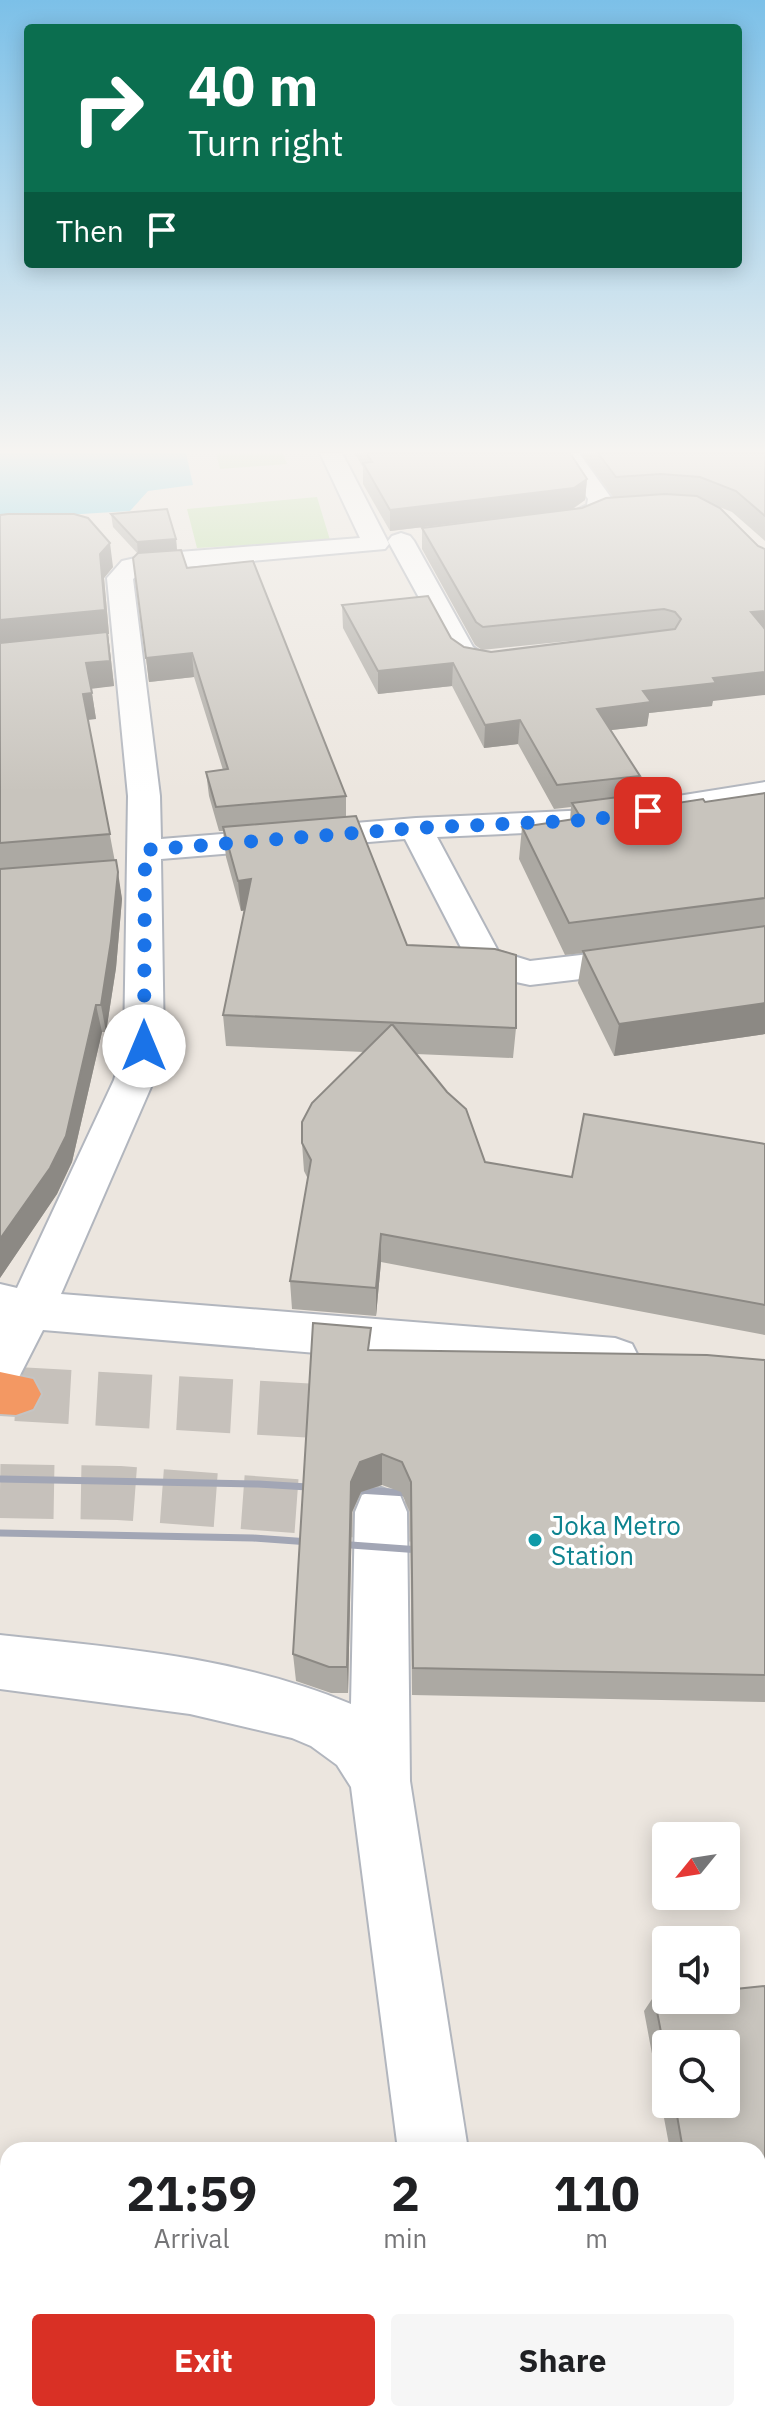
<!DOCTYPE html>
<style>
body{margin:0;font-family:"IBM Plex Sans",sans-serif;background:#f6f6f6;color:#202124;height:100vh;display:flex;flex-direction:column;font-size:30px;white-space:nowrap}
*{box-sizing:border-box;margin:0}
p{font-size:26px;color:#757577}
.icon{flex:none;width:44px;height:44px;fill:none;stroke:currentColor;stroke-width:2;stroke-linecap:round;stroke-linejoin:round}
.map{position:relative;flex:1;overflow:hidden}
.panel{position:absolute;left:0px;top:2142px;width:766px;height:280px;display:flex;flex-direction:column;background:#fff;border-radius:24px 24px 0 0;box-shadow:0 4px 20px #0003}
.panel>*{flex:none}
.hud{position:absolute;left:24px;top:24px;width:718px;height:244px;border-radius:8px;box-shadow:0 4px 20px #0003;background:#0b6e4f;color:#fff;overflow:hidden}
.needle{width:52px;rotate:240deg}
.buttons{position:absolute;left:652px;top:1822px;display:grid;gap:16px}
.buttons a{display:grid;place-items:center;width:88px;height:88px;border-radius:8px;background:#fff;box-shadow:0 4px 20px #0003;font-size:40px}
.pin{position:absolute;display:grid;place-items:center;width:68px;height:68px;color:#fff;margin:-34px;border-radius:16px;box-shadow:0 4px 12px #0006}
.me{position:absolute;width:88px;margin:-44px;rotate:0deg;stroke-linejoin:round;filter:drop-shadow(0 0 6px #0008)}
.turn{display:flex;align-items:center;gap:28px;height:168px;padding:0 32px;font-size:36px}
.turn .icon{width:104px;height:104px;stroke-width:2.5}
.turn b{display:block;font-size:56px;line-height:68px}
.then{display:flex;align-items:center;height:76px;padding:0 32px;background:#0003;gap:16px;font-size:30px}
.eta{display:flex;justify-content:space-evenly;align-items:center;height:136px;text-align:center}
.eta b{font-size:48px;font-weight:700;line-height:56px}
.button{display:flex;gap:16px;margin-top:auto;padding:16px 32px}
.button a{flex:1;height:92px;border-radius:8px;background:#d93025;color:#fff;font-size:32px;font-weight:700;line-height:92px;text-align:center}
.button a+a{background:#f6f6f6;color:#202124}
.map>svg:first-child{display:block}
</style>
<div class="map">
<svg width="765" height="2422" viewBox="0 0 765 2422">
<rect width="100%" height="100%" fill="#ece6df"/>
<path fill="#badfa0" d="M216 453H283L287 464 220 469Z
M317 497 330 540 197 548 187 509Z"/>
<path fill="#7ad1e7" d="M0 453H186L193 485 148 491 130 511 0 519Z"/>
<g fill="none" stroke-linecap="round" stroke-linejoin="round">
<path stroke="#c6c1bb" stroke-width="54" stroke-dasharray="54 27" stroke-linecap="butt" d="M16 1394 369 1414
M0 1491 119 1493 471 1519"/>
<defs>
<path id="minor" d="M320 453H342L389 544 385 549 153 570 140 573 133 579 160 796 161 839 416 818 590 810 765 782V802L590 830 437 837 498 951 530 961 640 948 653 952 659 960 653 968 640 972 530 985 497 978 471 967 405 839 161 859 164 1046 154 1080 61 1294 615 1338 632 1344 639 1358 632 1372 615 1378 43 1330 17 1381 0 1387V1284L17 1288 114 1080 124 1046 128 796 107 578 122 561 153 554 360 538Z
M557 453H579L612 499 607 514 579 526 541 527 538 522 541 517 573 512 587 505 588 499Z
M401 533 410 536 414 541 473 647 480 652 517 655 521 661 517 667C495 673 470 673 452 658L388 541 392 536Z
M381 1488 400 1495 407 1512 410 1781 468 2150H398L351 1787 337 1765 311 1746 292 1738 190 1714 0 1689V1635C120 1648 239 1657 351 1704L355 1512 362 1495Z
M429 2414H507L508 2422H430Z"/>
<path id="highway" d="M0 1372 33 1379 41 1394 33 1409 16 1415 0 1414Z"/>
</defs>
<use href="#minor" stroke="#b2b6be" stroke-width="4"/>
<use href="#highway" stroke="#c4c4c4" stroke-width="4"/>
<use href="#minor" fill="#fff" fill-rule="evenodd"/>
<use href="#highway" fill="#f39863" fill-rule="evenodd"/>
<path stroke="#a2a6b5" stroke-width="7" d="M0 1479 258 1484 424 1494
M0 1533 253 1538 434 1551"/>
</g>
<path fill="#aca9a3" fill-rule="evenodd" d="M354 453H570L587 479 585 500 573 509 582 508 613 497 581 453H765V541L732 512 712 504V706L649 713 647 726 611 730 640 776 638 794 665 805 705 802 765 793V1034L614 1056 578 983 583 953 565 955 519 859 522 827 570 820 571 807 554 809 518 744 484 748 452 686 378 694 343 628 342 605 451 638 464 647 491 652 618 636 482 650 475 645 422 549V528L518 516 390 531 363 484V467Z
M111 514 176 539 177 550 187 568 346 796V817L407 945 516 1028 513 1058 416 1054 485 1162 572 1177 765 1144V1335L381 1262 376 1316 292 1309 290 1281 308 1179 304 1171 302 1143 364 1052 226 1046 223 1015 245 910 241 911 226 857 223 831H219L209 796 206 772 223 770 194 677 149 682 146 658 138 554 113 527Z
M0 515 113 567 104 578 109 634H108L114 686 91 688 96 719H88L122 899 116 968 106 1032H102L72 1162 57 1194 0 1278Z
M371 1350 765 1360V1702L412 1695 410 1512 401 1492 382 1485 361 1492 352 1512 348 1693H331L296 1681 293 1654Z
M765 1986V2422H763L758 2396V2150H670L644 2011 654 1996ZM666 2044 726 2104H666Z"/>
<path fill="#8c8984" d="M587 479 585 500 572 509 390 531V510Z
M176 539 177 551 138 555 137 542Z
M110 543 113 567 104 578 109 634H108L114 686 90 689 0 645V620L100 554Z
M765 611V633L751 612Z
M192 653 194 677 149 682 146 658Z
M453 663 452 686 378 694V671Z
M765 672V695L713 701 712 706 649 713 647 726 594 732 597 709 643 691 713 678Z
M92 693 96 719 88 720 83 694Z
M520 720 518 744 484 748 485 725Z
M118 872 122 899 116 968 106 1032 101 1005Z
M251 879 254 909 241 911 238 881Z
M765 1003V1034L614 1056 619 1024Z
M96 1005 102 1032 72 1162 57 1194 0 1278V1239Z
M381 1234V1262L376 1316V1288Z
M382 1454V1485L361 1492 352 1512 348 1693 347 1667 351 1482 360 1462Z"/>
<path fill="#c8c4bd" stroke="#8c8984" stroke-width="2" d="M366 453H570L587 479 574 488 390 510 363 463 372 462Z
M598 453H765V516L736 491 700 477 661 474 616 477Z
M665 494 697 496 720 508 758 546 765 549V611L751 612 765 629V672L713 678 716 683 643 691 651 702 597 709 640 776 557 785 520 720 485 725 453 663 378 671 342 605 428 596 451 638 464 647 491 652 675 629 681 619 675 612 664 609 483 627 476 622 422 528 582 508 606 498Z
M167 509 176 539 137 542 111 514Z
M8 514H74L88 518 110 543 100 554 105 610 0 620V515Z
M181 550 187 568 253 561 346 796 216 807 206 772 228 769 192 653 146 658 133 558 138 553Z
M107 632 110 661 86 663 92 693 83 694 110 834 0 843V643Z
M657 792 665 805 703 799 705 802 765 793V898L569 923 522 827 581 818 572 803Z
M356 816 407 945 495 949 516 955V1028L223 1015 251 879 238 881 223 827Z
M116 860 118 872 111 941 101 1005H96L66 1136 50 1168 0 1239V869Z
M765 926V1003L619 1024 583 951Z
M392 1024 447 1092 466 1109 485 1162 572 1177 584 1114 765 1144V1305L381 1234 376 1288 290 1281 311 1160 302 1143V1122L312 1103Z
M313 1323 371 1328 368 1350 707 1355 765 1360V1675L413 1668 411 1482 402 1462 382 1454 360 1462 351 1482 347 1667H329L293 1654Z
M765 1986V2349L758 2315V2150H683L675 2104H726V2044H666V2058L654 1996 666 1995V2000H726V1990Z"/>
<linearGradient id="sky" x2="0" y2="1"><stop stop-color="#7cc0e8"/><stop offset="0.57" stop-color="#f6f4f1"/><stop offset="1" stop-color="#f6f4f1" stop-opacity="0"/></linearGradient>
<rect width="765" height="792" fill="url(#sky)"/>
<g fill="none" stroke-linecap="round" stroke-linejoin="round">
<path stroke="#1a73e8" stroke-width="14" stroke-dasharray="0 25.2" d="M144 1046 145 850 416 828 590 820 648 811"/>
</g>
<circle fill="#0f9aa8" stroke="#fff" stroke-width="3" cx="535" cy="1540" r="8"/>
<g text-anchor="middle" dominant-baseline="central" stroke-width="7" stroke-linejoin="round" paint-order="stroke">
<g font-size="26" fill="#0d838f" stroke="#fff" text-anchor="start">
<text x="551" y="1525">Joka Metro<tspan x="551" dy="30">Station</tspan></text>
</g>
</g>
</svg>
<div class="buttons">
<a><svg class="needle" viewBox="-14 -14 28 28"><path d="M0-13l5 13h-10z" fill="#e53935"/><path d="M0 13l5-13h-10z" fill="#757577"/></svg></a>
<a><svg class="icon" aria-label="sound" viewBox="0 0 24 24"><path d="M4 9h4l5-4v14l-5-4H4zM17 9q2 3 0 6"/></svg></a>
<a><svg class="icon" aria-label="search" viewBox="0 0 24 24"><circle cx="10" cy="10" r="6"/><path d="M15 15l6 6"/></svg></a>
</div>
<div class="pin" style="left:648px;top:811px;background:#d93025"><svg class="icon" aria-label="arrive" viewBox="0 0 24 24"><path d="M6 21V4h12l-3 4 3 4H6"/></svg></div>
<svg class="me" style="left:144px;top:1046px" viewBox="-20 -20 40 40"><circle r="19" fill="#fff"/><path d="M0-13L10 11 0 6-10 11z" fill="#1a73e8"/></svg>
<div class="hud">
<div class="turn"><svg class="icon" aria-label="right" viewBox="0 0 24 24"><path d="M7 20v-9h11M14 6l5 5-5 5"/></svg><div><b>40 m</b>Turn right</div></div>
<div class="then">Then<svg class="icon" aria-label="arrive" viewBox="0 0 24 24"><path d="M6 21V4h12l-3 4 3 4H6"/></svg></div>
</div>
<section class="panel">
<div class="eta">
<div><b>21:59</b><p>Arrival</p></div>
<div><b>2</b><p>min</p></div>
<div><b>110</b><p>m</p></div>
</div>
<div class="button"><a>Exit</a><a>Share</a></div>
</section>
</div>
